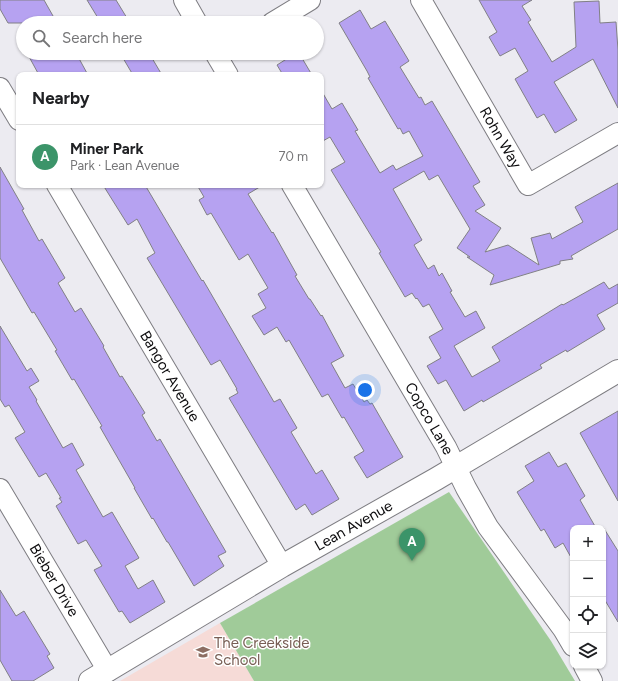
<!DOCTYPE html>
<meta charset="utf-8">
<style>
body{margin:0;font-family:Figtree,sans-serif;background:#f6f6f6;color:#202124}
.controls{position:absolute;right:12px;bottom:12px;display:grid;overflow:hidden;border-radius:8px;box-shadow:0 1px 3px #0004}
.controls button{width:36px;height:36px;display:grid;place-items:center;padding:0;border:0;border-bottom:1px solid #e0e0e0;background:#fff;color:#202124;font:20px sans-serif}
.you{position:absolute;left:365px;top:390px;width:14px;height:14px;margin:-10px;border:3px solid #fff;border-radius:50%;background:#1a73e8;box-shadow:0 0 0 6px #1a73e833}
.badge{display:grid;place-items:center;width:26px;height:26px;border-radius:50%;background:#3b9469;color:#fff;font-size:13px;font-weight:700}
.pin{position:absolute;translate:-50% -33px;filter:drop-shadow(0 1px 2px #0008)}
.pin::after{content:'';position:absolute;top:21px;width:14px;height:12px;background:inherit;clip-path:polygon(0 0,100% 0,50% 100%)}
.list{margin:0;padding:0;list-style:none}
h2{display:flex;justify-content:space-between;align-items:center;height:52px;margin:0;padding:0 16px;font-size:17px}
h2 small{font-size:13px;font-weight:400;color:#757577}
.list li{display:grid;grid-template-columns:26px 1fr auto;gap:12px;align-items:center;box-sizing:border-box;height:64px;padding:0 16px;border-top:1px solid #e0e0e0}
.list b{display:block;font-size:15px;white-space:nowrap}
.list p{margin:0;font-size:13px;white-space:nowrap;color:#757577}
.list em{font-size:13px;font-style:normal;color:#757577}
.icon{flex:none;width:22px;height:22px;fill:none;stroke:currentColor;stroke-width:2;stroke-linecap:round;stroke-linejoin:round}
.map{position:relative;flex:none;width:618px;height:681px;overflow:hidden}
.search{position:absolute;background:#fff;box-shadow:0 1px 3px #0004;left:16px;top:16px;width:308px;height:44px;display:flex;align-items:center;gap:10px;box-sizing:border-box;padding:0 14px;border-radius:22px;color:#757577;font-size:15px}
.panel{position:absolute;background:#fff;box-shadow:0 1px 3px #0004;left:16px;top:72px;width:308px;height:116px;border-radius:8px}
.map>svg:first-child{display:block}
.education{fill:#f6dbd7}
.green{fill:#a0cb99}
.building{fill:#b6a2f1;stroke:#818085}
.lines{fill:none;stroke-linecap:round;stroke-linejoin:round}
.street-casing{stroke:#7e7d82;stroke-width:22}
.secondary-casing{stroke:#7e7d82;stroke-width:24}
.street{stroke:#fff;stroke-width:20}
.secondary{stroke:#fff;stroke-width:22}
.labels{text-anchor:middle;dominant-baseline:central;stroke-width:3;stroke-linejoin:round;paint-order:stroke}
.street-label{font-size:15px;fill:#0c0b0d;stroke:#fff}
.education-label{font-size:15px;fill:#785e54;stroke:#fff;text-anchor:start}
</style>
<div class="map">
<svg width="618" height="681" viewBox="0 0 618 681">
<rect width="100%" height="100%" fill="#ecebf1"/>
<path class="education" d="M220,623L254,681H120Z"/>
<path class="green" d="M449,492L551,641L575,681H254L220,623Z"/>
<g class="building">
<path d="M0,0H44L57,23H8L0,9Z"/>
<path d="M87,0H116L130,23H101Z"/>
<path d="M479,0H532L522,6L531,20L528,22L552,62L576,47L574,2L599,1L600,23L616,22L618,50V108L593,59L554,82L577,120L555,133L544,114L537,118L515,79L528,71L515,48L500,56L489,37L497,32Z"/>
<path d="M360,10L371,29L385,21L409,61L400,67L419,98L421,97L425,105L432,101L480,182L473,186L485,205L475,211L501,228L485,252L508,245L539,265L531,238L550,233L552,239L583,222L575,207L618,183V229L571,256L573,259L560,261V264L490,285L494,275L467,257H470L457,248L470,229L438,175L429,180L424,171L393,189L422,240L414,245L428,269L434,265L439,276L442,273L452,291L450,292L465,317L476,311L485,328L454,346L472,377L500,361L492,347L562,304L563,305L604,282L609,289L618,284V303L597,315L605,329L567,352L566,350L540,365L542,368L483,402L482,400L464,411L446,380L438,384L427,366L441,358L429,337L443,329L429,304L423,307L417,298L416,299L412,293L405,297L379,253L381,252L331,170L345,162L330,137L321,142V90L332,109L342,103L358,130L355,131L380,173L393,165L396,170L423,156L409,131L403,134L400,128L398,129L368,78L370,77L367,71L339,23Z"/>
<path d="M27,53H76L88,75H39Z"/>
<path d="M120,53H149L162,75H133Z"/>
<path d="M296,53H299L312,75H283L277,65Z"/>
<path d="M0,167L24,209L22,210L39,241L42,239L65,278L58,283L75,312L81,308L104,346L103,347L120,377L122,376L145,413L142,415L157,441L160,439L226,552L218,556L224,566L194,586L168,542H167L153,518L152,519L134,488H135L100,427L102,426L74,379L72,380L55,351L57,350L34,312L32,313L0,258Z"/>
<path d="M103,185H145L202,281L203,280L274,402L280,399L297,428L291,432L316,474L322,470L339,499L312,515L305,504L296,510L229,398L238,393L236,389H237L220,360L211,365L147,258L155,253L137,219L128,225Z"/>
<path d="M197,185H263L248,194L272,233L273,232L297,275L295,276L309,299H310L321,316L322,315L344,356L331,363L345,388L353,384L364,402L367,400L370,404L372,403L403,457L367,478L354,457L364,451L344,417L342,418L328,394L322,397L289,340L286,342L277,327L264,335L252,316L266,308L258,294L268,288L248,254L239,260L211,213L207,215L199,200L204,197Z"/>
<path d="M0,326L27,371L31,368L39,381L29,387L37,400L36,401L63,448L72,443L84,465L76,470L103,517L112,512L139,558L125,566L138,589L153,580L165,602L130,623L122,611L119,612L94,570L102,566L86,540L78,544L56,506L62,502L59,498H61L46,473L39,477L15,438L25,432L9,405L5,407L0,399Z"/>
<path d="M618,411V501L580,433Z"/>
<path d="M549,452L558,467L566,463L585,496L580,500L596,528H573V561L563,543L555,548L544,529L541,531L517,492L534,481L525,466Z"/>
<path d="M603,527L618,551V622L603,597Z"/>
<path d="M0,590L16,616L24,611L50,654L47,656L54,668L33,681H12L0,660Z"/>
</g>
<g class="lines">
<defs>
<g id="street">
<path d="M184,0L197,23"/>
<path id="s1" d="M421,0L528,185L618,133"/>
<path d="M272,23L310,0"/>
<path d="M215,53L228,75"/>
<path d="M0,88L19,120"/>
<path id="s2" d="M57,185L282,566"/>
<path id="s3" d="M292,185L446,447L466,488L488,527L563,629L573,646"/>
<path id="s4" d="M0,489L108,671"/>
<path d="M584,666L592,681"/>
</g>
<g id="secondary">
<path id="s5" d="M90,681L282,566L436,479L618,371"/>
</g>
</defs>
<use href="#street" class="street-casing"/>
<use href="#secondary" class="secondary-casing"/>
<use href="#street" class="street"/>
<use href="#secondary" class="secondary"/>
</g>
<defs>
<symbol id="school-bare" viewBox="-9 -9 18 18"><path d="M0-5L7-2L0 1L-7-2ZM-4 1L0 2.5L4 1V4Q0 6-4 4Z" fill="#8d6e63" stroke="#fff" stroke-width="2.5" paint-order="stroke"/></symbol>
</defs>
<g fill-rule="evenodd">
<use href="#school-bare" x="193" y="642" width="20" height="20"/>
</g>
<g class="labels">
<g class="street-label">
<text stroke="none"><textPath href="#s1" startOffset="159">Rohn Way</textPath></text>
<text stroke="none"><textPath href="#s2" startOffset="222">Bangor Avenue</textPath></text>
<text stroke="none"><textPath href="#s3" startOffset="271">Copco Lane</textPath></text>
<text stroke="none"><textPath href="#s5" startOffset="306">Lean Avenue</textPath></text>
<text stroke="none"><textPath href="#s4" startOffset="106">Bieber Drive</textPath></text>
</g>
<g class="education-label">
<text x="214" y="643">The Creekside<tspan x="214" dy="17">School</tspan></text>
</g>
</g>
</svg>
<div class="controls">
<button>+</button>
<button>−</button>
<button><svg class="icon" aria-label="locate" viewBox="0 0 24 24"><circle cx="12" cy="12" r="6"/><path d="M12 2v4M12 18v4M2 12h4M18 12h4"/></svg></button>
<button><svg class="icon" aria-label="layers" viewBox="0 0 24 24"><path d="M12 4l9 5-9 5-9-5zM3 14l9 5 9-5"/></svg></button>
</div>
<div class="you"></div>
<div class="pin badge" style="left:412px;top:561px">A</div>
<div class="search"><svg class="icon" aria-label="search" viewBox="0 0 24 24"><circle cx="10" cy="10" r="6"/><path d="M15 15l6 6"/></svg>Search here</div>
<section class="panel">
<h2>Nearby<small></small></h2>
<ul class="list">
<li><span class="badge">A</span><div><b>Miner Park</b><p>Park · Lean Avenue</p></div><em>70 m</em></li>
</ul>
</section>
</div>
